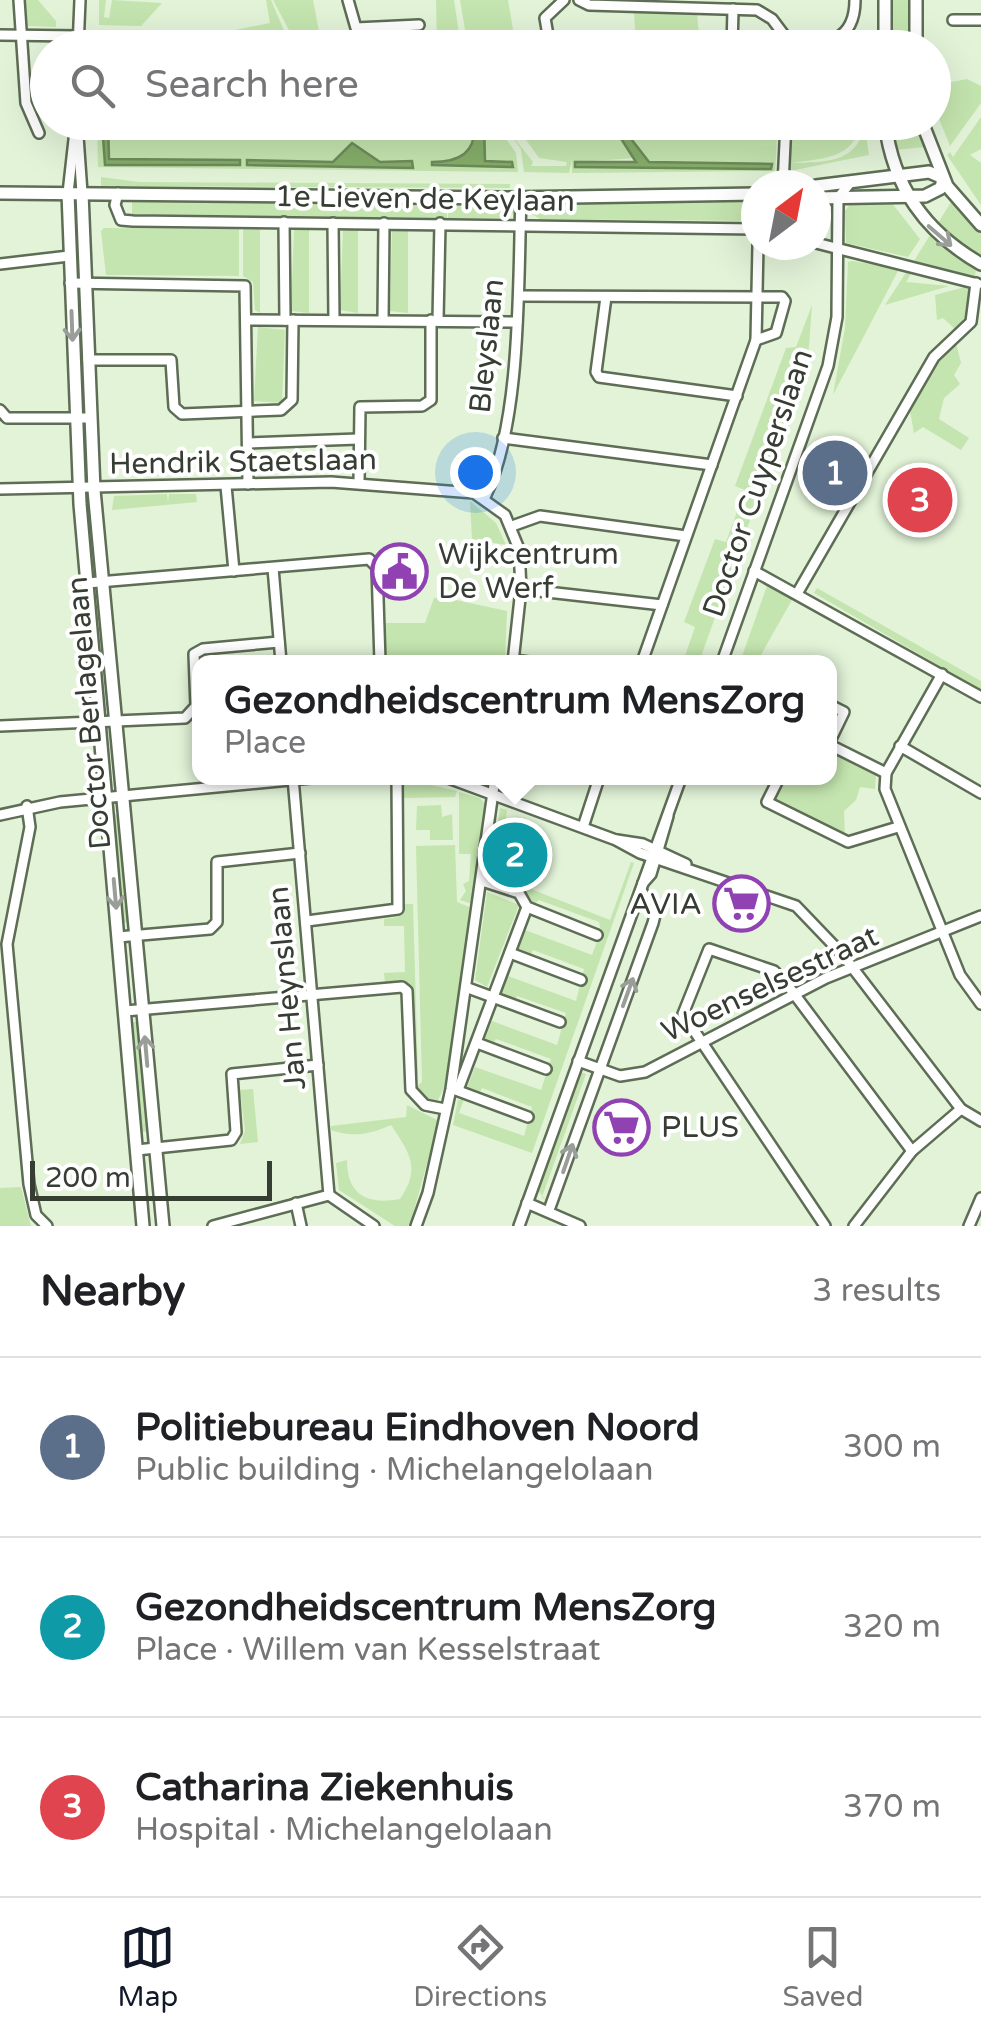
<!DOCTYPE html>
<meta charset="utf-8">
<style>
body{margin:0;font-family:"Varela Round",sans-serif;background:#f2f2f2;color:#202124}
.compass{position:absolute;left:741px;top:170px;width:90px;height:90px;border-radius:50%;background:#fff;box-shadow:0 10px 40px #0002;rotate:32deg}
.scale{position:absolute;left:30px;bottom:25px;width:242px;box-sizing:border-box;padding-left:10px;border:5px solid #363d32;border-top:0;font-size:28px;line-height:35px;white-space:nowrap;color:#363d32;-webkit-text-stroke:8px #fff;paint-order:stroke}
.you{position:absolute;left:475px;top:472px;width:35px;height:35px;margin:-25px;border:8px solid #fff;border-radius:50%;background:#1a73e8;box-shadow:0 0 0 15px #1a73e833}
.badge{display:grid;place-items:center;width:65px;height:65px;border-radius:50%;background:#111827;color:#fff;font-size:32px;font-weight:700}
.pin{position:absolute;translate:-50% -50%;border:5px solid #fff;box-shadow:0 2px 10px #0006}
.popup{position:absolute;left:192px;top:655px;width:645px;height:130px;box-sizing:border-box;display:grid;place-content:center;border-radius:20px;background:#fff;filter:drop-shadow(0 2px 8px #0005);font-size:32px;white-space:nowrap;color:#757577}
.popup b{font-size:38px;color:#202124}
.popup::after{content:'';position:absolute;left:50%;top:100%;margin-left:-20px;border:20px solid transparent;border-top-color:#fff}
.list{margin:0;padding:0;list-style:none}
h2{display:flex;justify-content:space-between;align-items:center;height:130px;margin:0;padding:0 40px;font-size:42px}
h2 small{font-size:32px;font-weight:400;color:#757577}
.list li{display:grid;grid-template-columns:65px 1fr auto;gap:30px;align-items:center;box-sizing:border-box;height:180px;padding:0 40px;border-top:2px solid #e0e0e0}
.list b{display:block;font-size:38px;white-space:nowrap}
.list p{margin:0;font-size:32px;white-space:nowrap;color:#757577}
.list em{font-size:32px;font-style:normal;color:#757577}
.icon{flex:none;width:55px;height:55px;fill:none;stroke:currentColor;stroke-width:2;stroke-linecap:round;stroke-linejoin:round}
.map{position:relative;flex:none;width:981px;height:1226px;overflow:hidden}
.search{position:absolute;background:#fff;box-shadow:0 10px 40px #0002;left:30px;right:30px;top:30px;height:110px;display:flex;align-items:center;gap:25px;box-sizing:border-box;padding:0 35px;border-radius:55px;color:#757577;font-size:38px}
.sheet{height:670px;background:#fff}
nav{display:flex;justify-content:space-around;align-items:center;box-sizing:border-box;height:140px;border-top:2px solid #e0e0e0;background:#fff;font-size:28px;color:#757577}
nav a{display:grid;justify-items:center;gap:5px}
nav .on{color:#111827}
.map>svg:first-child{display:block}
.green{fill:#c4e5af;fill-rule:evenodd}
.water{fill:#86ae6b;stroke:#6e8c5a;stroke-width:2.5}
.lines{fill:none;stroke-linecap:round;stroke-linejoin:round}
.minor-casing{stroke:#5e6d55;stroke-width:14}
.major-casing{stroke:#5e6d55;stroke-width:16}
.minor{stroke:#fff;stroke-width:9}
.major{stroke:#fff;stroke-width:11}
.oneway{stroke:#9a9e98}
.labels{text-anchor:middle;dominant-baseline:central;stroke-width:8;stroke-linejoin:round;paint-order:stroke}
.street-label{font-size:30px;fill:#363d32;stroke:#fff}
.poi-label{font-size:30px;fill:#363d32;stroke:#fff;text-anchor:start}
</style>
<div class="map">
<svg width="981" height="1226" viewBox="0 0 981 1226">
<rect width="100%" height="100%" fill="#e2f3d8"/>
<g class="green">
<path d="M25,0H38L56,21V27L26,26Z"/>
<path d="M99,0H106L104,17L109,18L112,0L162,3L141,26L99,25Z"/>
<path d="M266,0H271L291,47L189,46L181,41L270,23Z"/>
<path d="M273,0H313L322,47H298Z"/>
<path d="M436,0H454L461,47H437Z"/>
<path d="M460,0H508L516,47H468Z"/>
<path d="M891,0H911L912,47H891Z"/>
<path d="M634,12L697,13L700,47H636Z"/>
<path d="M151,32L186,47H107V41H102L98,48V39L135,38Z"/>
<path d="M967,79L981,86V103L950,146L938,116L937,85Z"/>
<path d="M981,117V149L970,155L981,163V205L947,155L950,152L953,157Z"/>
<path d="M474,122C477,154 458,160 432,162H512H485L484,123H495L516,153L518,172L98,167L97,123H102L105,165L240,164L239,160L108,159V123ZM352,143L379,162L412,161V168L247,165L248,160L334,162Z"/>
<path d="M502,123L533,162L531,166H566L567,162L539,158L514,123L528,127L530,123H611L636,158L576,162L575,167L694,169L772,165L649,162L618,123H778L775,171L572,173V159L569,173L524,172L521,149Z"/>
<path d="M790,123H859C856,159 822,158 792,163C826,162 860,163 864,123L869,155L790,171Z"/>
<path d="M890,123H918L925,147L895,150Z"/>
<path d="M101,177L139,182L510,184V188L101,186Z"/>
<path d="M146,199L447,200V218L132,214V202Z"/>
<path d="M448,200L512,203L514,212L507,218H448Z"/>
<path d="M756,201V221L540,219L530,213L532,206L539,204Z"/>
<path d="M852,202H891L920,239L908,257L846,243L845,211Z"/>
<path d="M951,202L981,234V261L935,228Z"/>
<path d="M104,228L239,229V276L106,275L101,231Z"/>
<path d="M243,229H260V313L255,310L253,282L243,276Z"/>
<path d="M294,229H309V313L291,311Z"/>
<path d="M343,229H358V313L340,310Z"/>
<path d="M392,229H408V313L390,311Z"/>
<path d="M930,235L976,268L975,278L914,261Z"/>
<path d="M853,261L899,269L833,395L845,328L848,262Z"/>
<path d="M907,271L912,272L906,282L949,286L885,305Z"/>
<path d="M965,287L970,290L965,321L956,330L943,318L937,320L935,295Z"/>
<path d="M812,305L808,359L699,662H683L695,627L684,622L715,539L726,542L745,490L735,486L786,348L796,347Z"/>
<path d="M258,327L285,330L282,403L254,401Z"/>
<path d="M956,343L961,363L954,375L960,384L944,398L939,419L969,438L961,450L923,427L914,433L910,411L945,351Z"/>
<path d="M167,494L168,502L169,494H196L197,502L112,510L114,496Z"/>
<path d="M470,501L496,523L506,545L472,539Z"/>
<path d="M768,583L793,598L757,662H740Z"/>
<path d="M817,588L981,681V690L814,593Z"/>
<path d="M442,597L507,611L505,662H386L385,623H425L434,598Z"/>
<path d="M830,751L876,773L875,789L860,787L856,800L844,811L845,837L772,801L783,778H830Z"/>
<path d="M405,779L457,791L455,797L402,798Z"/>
<path d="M459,792L480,798L487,806L475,905L460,900L466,891L463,884L469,881L471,854H459Z"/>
<path d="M441,805L442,817L452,814L453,840H430V830H416L417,806Z"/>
<path d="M500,808L507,810L498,876L610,920L631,862L634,863L532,1153L453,1125L458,1100L464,1099L459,1113L524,1136L532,1107L482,1088L479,1094L466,1090L475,1067L541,1090L551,1059L496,1039L492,1045L484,1042L492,1021L557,1045L566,1013L517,996L514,1002L500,997L508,976L576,1001L584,969L533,950L530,956L517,951L525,930L592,955L601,931L599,922L539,900L533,905L525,894L490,882Z"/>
<path d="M122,814L132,922L122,923L110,815Z"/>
<path d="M455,845L457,902L474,909L448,1079L437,1102L426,1100L416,1087L422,1082L416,846Z"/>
<path d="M487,892L519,905L487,987L475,980Z"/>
<path d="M405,904H413L418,1077H415V1030L407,987L400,981L385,982L384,973L405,972L404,926H384V919L398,917Z"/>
<path d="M131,1022H141L151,1131L141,1132Z"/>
<path d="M579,1072L586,1074L542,1197L548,1203L537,1189Z"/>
<path d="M253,1089L258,1142L240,1144L245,1131L240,1090Z"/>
<path d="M407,1105L439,1121L412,1217L408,1226H395L339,1190L336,1163L347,1160C347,1195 367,1205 400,1199C421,1169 410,1153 391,1125C371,1134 353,1138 331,1130V1126L406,1117Z"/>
<path d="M21,1187L31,1226H0V1188Z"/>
</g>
<g class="water">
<path d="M618,122L649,162L772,164L771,169L575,167V162H636L611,123Z"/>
<path d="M102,123H108L109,159L240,160V165H105Z"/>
<path d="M484,123L485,161L512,162L513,167L432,165V162C459,162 477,153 474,123Z"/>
<path d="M352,143L380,162L412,161L413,168L247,165V160L333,162Z"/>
</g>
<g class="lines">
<defs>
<g id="minor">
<path d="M19,0L26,103L39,133"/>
<path d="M348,0L356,28L419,25"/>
<path d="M579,0L589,5L757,10L772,19L790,43"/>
<path d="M953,20H981"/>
<path d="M0,35L79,36"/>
<path d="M790,43C825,45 855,43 855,0"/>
<path d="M78,48L80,0"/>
<path d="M555,48L550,47L545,18L564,0"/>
<path d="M732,48L733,9"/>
<path d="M77,122L82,193"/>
<path d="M783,185L786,122"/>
<path d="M68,193L76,122"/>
<path d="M118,193L115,205L121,220L133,221L756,229"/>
<path d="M284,222L285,320"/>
<path d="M333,223L334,320"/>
<path d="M816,243L978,284"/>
<path d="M0,264L69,256"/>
<path d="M70,283L245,286L248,484"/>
<path d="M521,296L782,297L785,301L776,333L756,340"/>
<path d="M606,297L596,372L599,377L737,396"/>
<path d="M247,320L517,322"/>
<path d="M383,320L384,223"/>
<path d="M438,320L440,223"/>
<path d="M88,360H171L174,407L182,414L281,410L292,400L293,320"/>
<path d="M0,410L7,418H90"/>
<path d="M503,438L712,465"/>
<path d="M248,443L358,439"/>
<path d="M359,482L360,407L422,406L431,400V320"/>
<path d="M226,486L234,571"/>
<path d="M0,489L331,482L474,493L505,515L519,549L521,589L513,662"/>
<path d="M485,497C522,421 518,281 521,196"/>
<path d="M512,526L540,516L686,536"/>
<path d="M273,568L281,662"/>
<path d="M754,571L981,697"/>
<path d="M87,583L369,559L377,567L380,662"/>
<path d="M521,589L662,605"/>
<path d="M798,592L934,357L971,322L976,283"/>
<path d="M513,660L529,662"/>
<path d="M642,662L756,340L758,245"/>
<path d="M722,662L828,366L837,317L838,198L850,183"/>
<path d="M942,674L886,773L885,789L960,975L981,1004"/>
<path d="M830,705L844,712L830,741"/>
<path d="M0,726L185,718L196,706L194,654L203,649L279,642"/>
<path d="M830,745L886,773"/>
<path d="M900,746L981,793"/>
<path d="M293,778L329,1195"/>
<path d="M448,778L616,840L640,853L796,906L842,954L961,1109L981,1121"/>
<path d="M779,778L767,802L848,842L898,827"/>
<path d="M511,800L520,778"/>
<path d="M27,806L30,827L7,944L29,1184L36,1215L47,1226"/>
<path d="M0,815L60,802L311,778"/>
<path d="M583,827L599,778"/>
<path d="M617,840L643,844L686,864"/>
<path d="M482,881L519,893L527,907L597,935"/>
<path d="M643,883L651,874L668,816"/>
<path d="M307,921L398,909L397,778"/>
<path d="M118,937L210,929L217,922V862L300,853"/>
<path d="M510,953L581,980"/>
<path d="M468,988L560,1022"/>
<path d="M125,1011L402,987L407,991L411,1090L425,1105L445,1109"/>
<path d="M477,1043L546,1069"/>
<path d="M578,1061L620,1076L645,1072L826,978L981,916"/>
<path d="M453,1089L528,1117"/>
<path d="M458,1090L527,907"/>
<path d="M137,1150L231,1140L236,1132L232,1074L318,1065"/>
<path d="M296,1203L301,1226"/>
<path d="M527,1203L580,1226"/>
<path d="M549,1210L653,923L655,915L641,890"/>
<path d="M213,1226L329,1195L374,1226"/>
<path d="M416,1226L428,1193L451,1089L495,778"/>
<path d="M519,1226L681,778"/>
<path d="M825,1226L683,1014L709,949L774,971L786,983L912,1151"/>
<path d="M854,1226L912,1151L961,1109"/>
<path d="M969,1226L981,1198"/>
</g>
<g id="major">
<path d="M885,48V0"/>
<path d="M916,48V0"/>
<path d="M885,122C893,187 925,232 981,264"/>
<path d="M922,122L947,186L981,225"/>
<path d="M816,186L929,172L943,178"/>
<path d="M0,193L505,198L756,194"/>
<path d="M68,193L80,504L143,1226"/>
<path d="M82,193L94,490L163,1226"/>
<path d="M816,198L925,196L941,188L943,178"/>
</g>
</defs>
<use href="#minor" class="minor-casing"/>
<use href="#major" class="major-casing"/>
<use href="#minor" class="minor"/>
<use href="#major" class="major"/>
</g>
<defs><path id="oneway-shaft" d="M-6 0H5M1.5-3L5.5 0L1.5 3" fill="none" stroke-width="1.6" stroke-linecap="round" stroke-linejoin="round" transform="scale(2.5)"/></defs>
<g class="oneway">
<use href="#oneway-shaft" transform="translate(940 236) rotate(41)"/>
<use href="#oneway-shaft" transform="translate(72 326) rotate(88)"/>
<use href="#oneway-shaft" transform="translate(115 894) rotate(85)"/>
<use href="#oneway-shaft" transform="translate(628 992) rotate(-70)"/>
<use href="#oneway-shaft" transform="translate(146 1051) rotate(-95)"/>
<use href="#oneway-shaft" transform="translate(568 1158) rotate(-71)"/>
</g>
<defs>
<symbol id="civic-ring" viewBox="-11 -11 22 22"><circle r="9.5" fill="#fff" stroke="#9042b3" stroke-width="1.5"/><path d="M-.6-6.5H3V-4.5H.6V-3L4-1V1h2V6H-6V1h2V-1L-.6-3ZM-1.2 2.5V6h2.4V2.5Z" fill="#9042b3"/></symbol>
<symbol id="supermarket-ring" viewBox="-11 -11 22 22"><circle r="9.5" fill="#fff" stroke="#9042b3" stroke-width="1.5"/><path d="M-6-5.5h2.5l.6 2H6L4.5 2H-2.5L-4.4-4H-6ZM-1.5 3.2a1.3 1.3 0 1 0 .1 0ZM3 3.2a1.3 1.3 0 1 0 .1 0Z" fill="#9042b3"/></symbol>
</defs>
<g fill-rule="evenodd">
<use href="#civic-ring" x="368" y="540" width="63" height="63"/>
<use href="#supermarket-ring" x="710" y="872" width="63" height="63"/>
<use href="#supermarket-ring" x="590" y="1096" width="63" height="63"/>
</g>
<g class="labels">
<g class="street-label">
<text transform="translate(425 199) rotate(1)">1e Lieven de Keylaan</text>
<text transform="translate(487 346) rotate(-84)">Bleyslaan</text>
<text transform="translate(243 462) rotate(-1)">Hendrik Staetslaan</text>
<text transform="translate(758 483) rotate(-71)">Doctor Cuyperslaan</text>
<text transform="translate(89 713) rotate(-95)">Doctor Berlagelaan</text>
<text transform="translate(770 984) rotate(-25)">Woenselsestraat</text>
<text transform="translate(287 988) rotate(-95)">Jan Heynslaan</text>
</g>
<g class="poi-label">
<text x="438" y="554">Wijkcentrum<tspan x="438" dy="34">De Werf</tspan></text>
<text x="702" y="904" text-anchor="end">AVIA</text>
<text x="661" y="1127">PLUS</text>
</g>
</g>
</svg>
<svg class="compass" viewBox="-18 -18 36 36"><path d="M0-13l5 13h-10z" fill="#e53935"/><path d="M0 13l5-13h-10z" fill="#757577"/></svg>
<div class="scale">200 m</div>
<div class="you"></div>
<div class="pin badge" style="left:835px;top:473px;background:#5c6f8a">1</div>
<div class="pin badge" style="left:515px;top:855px;background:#0f9aa8">2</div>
<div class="popup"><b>Gezondheidscentrum MensZorg</b>Place</div>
<div class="pin badge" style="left:920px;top:500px;background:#e0444e">3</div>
<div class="search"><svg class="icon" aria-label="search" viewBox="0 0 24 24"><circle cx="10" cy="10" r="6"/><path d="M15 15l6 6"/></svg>Search here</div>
</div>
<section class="sheet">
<h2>Nearby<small>3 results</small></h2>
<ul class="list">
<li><span class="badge" style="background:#5c6f8a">1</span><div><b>Politiebureau Eindhoven Noord</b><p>Public building · Michelangelolaan</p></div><em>300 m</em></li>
<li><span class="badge" style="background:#0f9aa8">2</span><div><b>Gezondheidscentrum MensZorg</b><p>Place · Willem van Kesselstraat</p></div><em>320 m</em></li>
<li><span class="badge" style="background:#e0444e">3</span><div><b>Catharina Ziekenhuis</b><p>Hospital · Michelangelolaan</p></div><em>370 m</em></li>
</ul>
</section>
<nav>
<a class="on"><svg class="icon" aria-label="map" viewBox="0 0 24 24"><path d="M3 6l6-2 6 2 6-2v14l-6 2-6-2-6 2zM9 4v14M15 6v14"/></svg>Map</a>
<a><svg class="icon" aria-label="directions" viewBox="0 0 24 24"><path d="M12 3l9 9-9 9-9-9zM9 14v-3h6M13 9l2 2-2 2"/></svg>Directions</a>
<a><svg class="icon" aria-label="saved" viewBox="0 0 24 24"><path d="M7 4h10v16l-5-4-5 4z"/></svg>Saved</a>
</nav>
